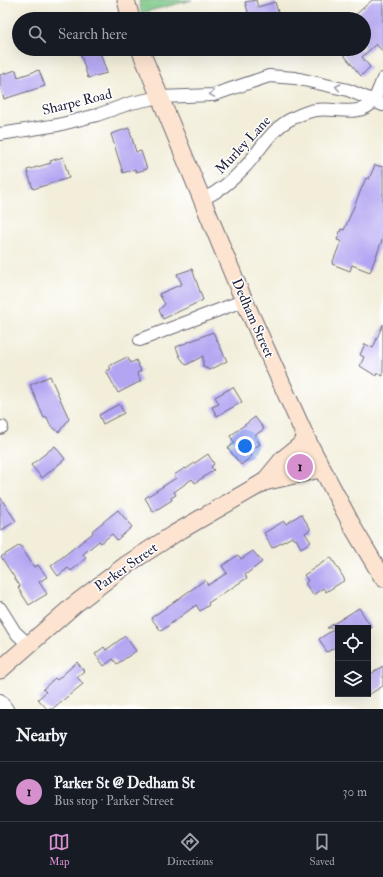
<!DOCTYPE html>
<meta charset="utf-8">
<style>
body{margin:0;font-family:"IM FELL Double Pica",serif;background:#242831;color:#f1f3f6}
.controls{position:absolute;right:12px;bottom:12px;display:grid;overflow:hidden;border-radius:0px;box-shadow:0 4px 16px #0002}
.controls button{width:36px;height:36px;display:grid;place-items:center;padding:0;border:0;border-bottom:1px solid #363941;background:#171b24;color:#f1f3f6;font:20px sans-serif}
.you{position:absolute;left:245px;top:446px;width:14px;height:14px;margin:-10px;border:3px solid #fff;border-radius:50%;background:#1a73e8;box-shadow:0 0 0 6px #1a73e833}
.badge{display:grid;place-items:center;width:26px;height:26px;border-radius:50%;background:#d690ce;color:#111;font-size:13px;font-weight:700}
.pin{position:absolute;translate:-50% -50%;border:2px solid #fff;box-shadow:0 1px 4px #0006}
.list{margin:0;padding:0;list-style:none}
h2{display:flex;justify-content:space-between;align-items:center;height:52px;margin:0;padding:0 16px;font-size:17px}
h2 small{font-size:13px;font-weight:400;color:#9ea1a6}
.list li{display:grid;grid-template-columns:26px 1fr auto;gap:12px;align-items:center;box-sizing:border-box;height:60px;padding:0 16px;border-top:1px solid #363941}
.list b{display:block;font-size:15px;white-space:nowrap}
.list p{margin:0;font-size:13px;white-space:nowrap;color:#9ea1a6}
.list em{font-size:13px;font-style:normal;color:#9ea1a6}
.icon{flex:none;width:22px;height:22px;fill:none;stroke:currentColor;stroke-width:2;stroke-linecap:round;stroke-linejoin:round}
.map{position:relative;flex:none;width:383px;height:709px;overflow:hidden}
.search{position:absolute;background:#171b24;box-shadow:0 4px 16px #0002;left:12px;right:12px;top:12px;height:44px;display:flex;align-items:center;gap:10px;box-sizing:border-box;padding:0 14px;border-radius:22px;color:#9ea1a6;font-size:15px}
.sheet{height:112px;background:#171b24}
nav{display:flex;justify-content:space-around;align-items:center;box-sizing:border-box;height:56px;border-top:1px solid #363941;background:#171b24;font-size:11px;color:#9ea1a6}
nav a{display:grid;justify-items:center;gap:2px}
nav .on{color:#d690ce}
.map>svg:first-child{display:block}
.green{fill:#7cc886;stroke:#4f7560}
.building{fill:#b3a5f2}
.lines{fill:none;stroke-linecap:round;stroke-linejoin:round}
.street-casing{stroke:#6b6973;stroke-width:14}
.secondary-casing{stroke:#6b6973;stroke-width:19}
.street{stroke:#fff;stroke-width:12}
.secondary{stroke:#fde4d1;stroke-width:17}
.oneway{stroke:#9c9ca7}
.labels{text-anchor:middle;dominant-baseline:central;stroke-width:3;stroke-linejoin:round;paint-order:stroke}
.street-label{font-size:14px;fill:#22223b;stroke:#fff}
</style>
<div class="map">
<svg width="383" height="709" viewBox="0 0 383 709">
<rect width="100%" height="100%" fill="#fff"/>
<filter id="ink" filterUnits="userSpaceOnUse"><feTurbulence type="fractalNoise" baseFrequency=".025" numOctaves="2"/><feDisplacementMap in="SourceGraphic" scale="8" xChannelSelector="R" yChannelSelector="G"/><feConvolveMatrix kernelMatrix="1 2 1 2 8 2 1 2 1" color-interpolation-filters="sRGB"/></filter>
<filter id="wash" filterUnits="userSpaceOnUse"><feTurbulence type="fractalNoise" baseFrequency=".012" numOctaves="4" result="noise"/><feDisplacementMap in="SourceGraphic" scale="16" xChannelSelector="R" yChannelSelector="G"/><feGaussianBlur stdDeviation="0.9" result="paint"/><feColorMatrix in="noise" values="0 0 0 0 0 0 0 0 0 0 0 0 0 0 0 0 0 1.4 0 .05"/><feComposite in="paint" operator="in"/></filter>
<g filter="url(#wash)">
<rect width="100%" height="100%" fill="#f2eeda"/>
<path class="green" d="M139,0H192L141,13Z"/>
<g id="blocks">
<g class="building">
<path d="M256,0L258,7L275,2L280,19H250L245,2Z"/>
<path d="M372,0H383V52L376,44L362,57L370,67L361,76L339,49H364V19H351Z"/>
<path d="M79,49H99L107,73L88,78Z"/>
<path d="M16,70L18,77L39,70L45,86L4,99L0,86V75Z"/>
<path d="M129,128L136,152L141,151L147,169L136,172L135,169L123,173L111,134Z"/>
<path d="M63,157L69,178L33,189L27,170L51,163L50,161Z"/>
<path d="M375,165L383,167V238L370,272L352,265L350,271L332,264L341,241L337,240L341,229L344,230L366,178L369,179Z"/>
<path d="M192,269L203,300L163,319L159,310L165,304L159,294L182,284L177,274Z"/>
<path d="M383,324V376L377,373L376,376L360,366L364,357L360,355L365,344L373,348Z"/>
<path d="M213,332L227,361L210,370L203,367V356L186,365L180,357L176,347Z"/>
<path d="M127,357L131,363L136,360L141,371L137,373L141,381L118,393L106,371L111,369L109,366Z"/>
<path d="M50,376L69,419L59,432L50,425L47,417L44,418L30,385Z"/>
<path d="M233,387L242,402L217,416L212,407L219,404L215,397Z"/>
<path d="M119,404L124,413L103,424L99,415Z"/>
<path d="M255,417L264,429L254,436L260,444L249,452L252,456L241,465L228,448L235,443L230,436Z"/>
<path d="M55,446L65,459L42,478L31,465Z"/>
<path d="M208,454L214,464L211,467L214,470L195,483L192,479L174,492L176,495L171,498L172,500L153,512L145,498L176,478L174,475L185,468L186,469Z"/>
<path d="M0,497L16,521L0,531Z"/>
<path d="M118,510L132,527L117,540L112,534L101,543L99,541L83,554L86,558L71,571L68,568L58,576L51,566L93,533L92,531Z"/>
<path d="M301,514L310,528V530L305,533L311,542L301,548L296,539L294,540L292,537L272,548L264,533L284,521L286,524Z"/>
<path d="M20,545L34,567L38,565L47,577L39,582L47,594L29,605L18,588L20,586L1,557Z"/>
<path d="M253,551L262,562L245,575L247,578L208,603L209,605L200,611L196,605L161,631L151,618L205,580L208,585L227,573L222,566L238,555L241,559Z"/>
<path d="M331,557L345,580L326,592L323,588L313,595L305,583L308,581L304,575Z"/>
<path d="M359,608L372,628H338V646L327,652L319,639L336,628H327Z"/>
<path d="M125,636L136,651L117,664L113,659L104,666L95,654L104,647L106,650Z"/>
<path d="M77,662L84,671L77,677L83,684L52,709H47L38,699L46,692L43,689L55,678L57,680Z"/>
<path d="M383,666V686L368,695V676Z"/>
</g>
</g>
</g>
<g filter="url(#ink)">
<use href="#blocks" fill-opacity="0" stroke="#6b6973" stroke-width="1"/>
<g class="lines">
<defs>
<g id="street">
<path d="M383,79L374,101L383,105"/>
<path d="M0,134L58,125L97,115L131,103L160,97L213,95L269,76L295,78L348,90L374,101C359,118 336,107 316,110C309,111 299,115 293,118C270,129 261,150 244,168C232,181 220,191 203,199"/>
<path d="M140,340L245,300"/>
<path d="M0,428L2,427"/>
<path d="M0,608L15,632L29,645"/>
<path d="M0,700L7,709"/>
</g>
<g id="secondary">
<path d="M126,0L131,19"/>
<path d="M140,49L239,289L307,440L355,531L383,578"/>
<path d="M264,482L283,459L307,440"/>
<path d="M0,670L74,605L126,565L174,534L264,482L320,469"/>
</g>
</defs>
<use href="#street" class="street-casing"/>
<use href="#secondary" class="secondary-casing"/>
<use href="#street" class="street"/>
<use href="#secondary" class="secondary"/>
</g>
<defs><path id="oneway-chevron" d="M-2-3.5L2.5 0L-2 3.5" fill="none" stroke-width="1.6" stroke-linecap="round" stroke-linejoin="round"/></defs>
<g class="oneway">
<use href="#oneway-chevron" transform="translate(338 87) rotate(-168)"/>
<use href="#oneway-chevron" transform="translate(212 94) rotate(171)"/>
</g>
</g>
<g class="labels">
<g class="street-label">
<text transform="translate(77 102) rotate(-14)">Sharpe Road</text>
<text transform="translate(243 145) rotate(-47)">Murley Lane</text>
<text transform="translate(253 318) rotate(66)">Dedham Street</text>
<text transform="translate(126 567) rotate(-35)">Parker Street</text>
</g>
</g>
</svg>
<div class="controls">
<button><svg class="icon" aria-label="locate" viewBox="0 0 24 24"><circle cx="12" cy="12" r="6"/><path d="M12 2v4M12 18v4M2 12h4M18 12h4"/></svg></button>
<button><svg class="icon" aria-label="layers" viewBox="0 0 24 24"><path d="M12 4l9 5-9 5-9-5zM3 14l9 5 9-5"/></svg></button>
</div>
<div class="you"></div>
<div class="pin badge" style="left:300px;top:467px">1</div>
<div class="search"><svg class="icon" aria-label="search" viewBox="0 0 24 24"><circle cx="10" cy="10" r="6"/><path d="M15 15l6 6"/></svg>Search here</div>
</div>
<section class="sheet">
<h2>Nearby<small></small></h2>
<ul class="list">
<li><span class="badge">1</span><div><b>Parker St @ Dedham St</b><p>Bus stop · Parker Street</p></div><em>30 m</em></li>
</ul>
</section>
<nav>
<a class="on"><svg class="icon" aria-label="map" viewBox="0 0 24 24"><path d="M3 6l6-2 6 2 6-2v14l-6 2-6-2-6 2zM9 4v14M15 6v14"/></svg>Map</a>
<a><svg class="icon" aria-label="directions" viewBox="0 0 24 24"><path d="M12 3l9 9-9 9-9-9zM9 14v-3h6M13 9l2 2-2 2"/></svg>Directions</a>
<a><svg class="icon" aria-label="saved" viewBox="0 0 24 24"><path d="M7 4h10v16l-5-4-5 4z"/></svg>Saved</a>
</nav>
